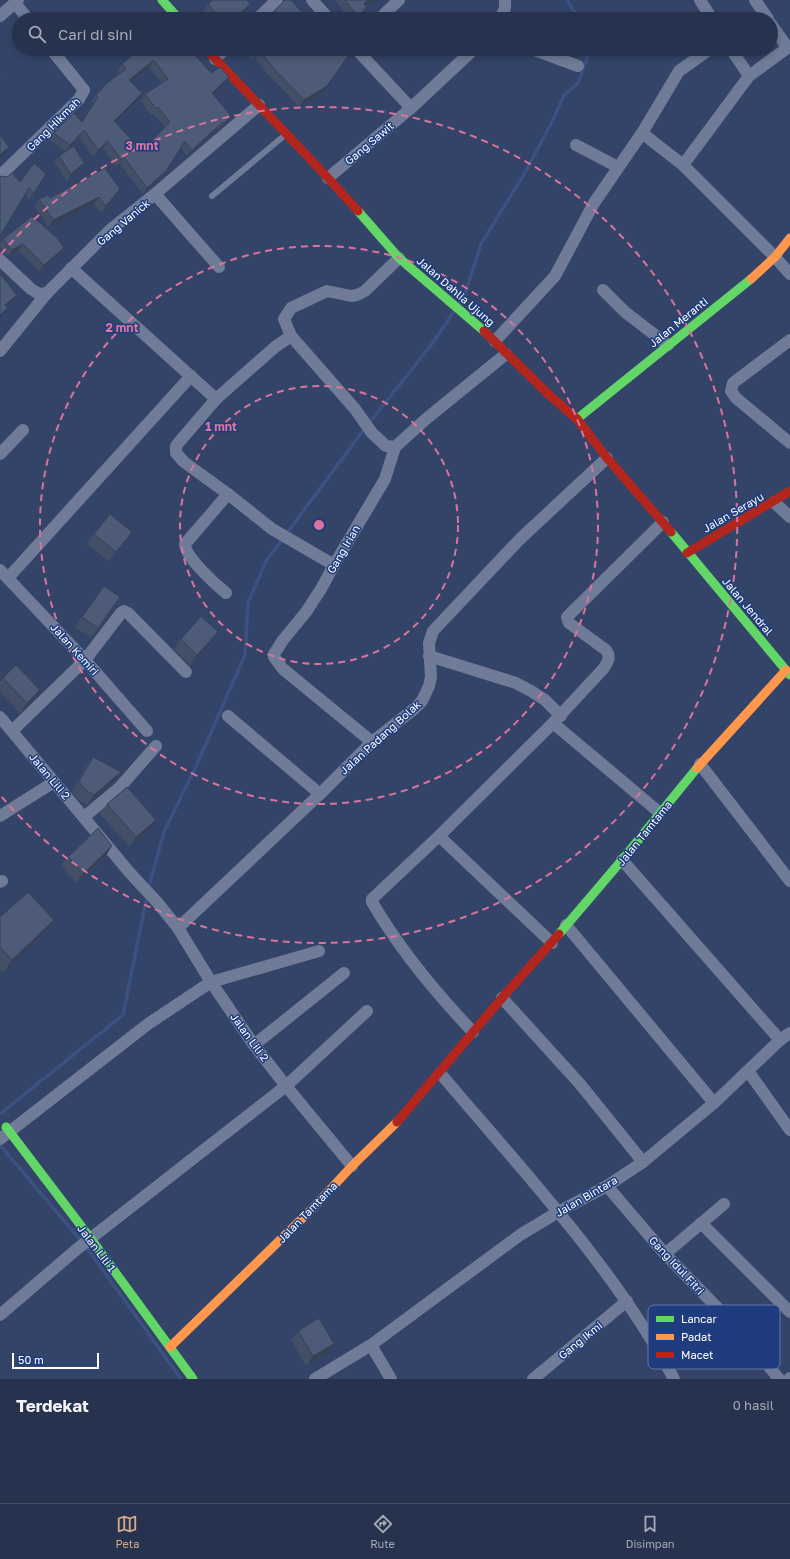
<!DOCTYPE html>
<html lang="id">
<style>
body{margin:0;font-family:"Golos Text",sans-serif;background:#333f58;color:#f1f3f6}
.scale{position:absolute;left:12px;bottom:10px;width:87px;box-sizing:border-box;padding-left:4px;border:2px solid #fff;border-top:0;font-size:11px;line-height:14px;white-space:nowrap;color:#fff;-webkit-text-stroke:3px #1e3c7e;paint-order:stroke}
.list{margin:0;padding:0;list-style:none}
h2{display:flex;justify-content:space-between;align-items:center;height:52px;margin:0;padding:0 16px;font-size:17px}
h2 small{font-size:13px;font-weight:400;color:#a4aab6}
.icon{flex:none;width:22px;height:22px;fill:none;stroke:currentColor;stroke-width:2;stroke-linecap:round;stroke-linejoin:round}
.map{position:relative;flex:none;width:790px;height:1379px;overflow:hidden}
.search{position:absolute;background:#27334e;box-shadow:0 2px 6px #0003;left:12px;right:12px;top:12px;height:44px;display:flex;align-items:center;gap:10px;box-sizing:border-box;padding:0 14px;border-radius:22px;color:#a4aab6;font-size:15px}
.sheet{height:124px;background:#27334e}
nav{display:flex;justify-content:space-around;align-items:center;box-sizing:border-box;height:56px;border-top:1px solid #434e66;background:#27334e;font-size:11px;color:#a4aab6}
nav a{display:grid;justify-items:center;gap:2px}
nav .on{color:#d6ab8b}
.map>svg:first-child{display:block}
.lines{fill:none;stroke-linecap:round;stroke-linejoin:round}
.stream{stroke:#3b5181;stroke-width:3.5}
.lane{stroke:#6f7b97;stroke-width:6}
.street{stroke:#6f7b97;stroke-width:12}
.fast{stroke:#63d668;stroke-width:9}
.slow{stroke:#ff974d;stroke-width:9}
.jam{stroke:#b3261e;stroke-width:9}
.wall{fill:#434e67;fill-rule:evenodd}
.shaded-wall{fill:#374054}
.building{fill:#4e5b78;stroke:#374054;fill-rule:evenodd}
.ring{fill:none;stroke:#da749d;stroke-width:2;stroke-dasharray:7 5}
.labels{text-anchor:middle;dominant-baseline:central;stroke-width:3;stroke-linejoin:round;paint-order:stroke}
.street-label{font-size:11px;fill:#fff;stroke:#1e3c7e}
.key{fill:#1e3c7e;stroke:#6276a5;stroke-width:1}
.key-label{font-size:11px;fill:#fff}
.centre{fill:#da749d;stroke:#1e3c7e;stroke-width:2}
.ring-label{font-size:12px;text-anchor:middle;font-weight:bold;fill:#da749d;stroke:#1e3c7e;stroke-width:3;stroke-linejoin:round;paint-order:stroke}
</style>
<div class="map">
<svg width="790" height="1379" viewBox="0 0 790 1379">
<rect width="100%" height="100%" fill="#344468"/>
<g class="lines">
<g class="stream">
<path d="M567,0L579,19"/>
<path d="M459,304L464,297L481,244L523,176L553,120L564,95L578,83L590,49"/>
<path d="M369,423L432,344L455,310"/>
<path d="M148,890L164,832L198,762L245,655L248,603L266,561L365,428"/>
<path d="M0,1114L123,1015L147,896"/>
<path d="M0,1145L87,1248L181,1379"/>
</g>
<path class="lane" d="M212,196L285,135"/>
<g class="street">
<path d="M312,0L329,19"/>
<path d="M700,0L712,19"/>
<path d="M755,0L768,19"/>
<path d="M15,3L28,19"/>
<path d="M0,16L18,0"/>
<path d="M257,19L277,0"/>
<path d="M379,19L399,0"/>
<path d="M500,19L505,8V0"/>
<path d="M771,24L787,47"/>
<path d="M356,49L411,108"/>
<path d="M532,49L578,66"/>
<path d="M731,49L749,76"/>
<path d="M215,59L225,49"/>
<path d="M642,133L683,165L775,257L790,274"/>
<path d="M576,145L618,167"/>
<path d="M683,165L749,76L790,46"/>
<path d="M0,176L79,99L84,90L51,49"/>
<path d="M328,178L411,108L474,49"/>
<path d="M155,194L219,267"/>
<path d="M0,260L31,289L39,294L47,293"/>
<path d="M71,268L216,399"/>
<path d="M603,290L625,312L668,345"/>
<path d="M291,336L275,347L216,399L180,441L176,446V453L184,462L228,494L272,529L334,565"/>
<path d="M790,340L733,383L731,391L736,398L790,443"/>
<path d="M495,341L555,276L594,203L642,133L679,71L710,49"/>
<path d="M0,351L47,293L110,230L155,194L259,105"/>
<path d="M395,447L386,446L372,433L355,409L291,336L284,319L291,308L327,291L351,296L357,295L365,291L399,258"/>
<path d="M0,454L23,430"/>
<path d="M774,502L790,517"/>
<path d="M0,570L85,660L147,731"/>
<path d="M8,578L191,376"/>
<path d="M226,593C215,584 185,557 185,544L228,494"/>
<path d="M429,656L516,683L531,691L545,700L561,716"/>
<path d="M228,716L320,794"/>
<path d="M0,717L130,873L157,902L178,928L211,982L254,1045L286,1086L352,1166"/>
<path d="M553,723L660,813"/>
<path d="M12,731L85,660L121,613L124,611L128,613L186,672"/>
<path d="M372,742L283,669L274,657V654L283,640L306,612L321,589L334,565L385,479L395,447L426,419L506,354"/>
<path d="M700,764L790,881"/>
<path d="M0,816L54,782"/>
<path d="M84,817L120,787L156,746"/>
<path d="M439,836L552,943"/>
<path d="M622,860L780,1040"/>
<path d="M0,882L2,881"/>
<path d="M566,925L714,1103"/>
<path d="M178,928L320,794L372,742L414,709L422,701L429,686L431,677L429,643L433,631L520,539L607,458"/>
<path d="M502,998L580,1084L643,1162"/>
<path d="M473,1032C435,992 400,950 372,902V899L439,836L553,723L604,668C608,661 611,657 606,650L569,623L567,617L663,522"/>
<path d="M254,1045L344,973"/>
<path d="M748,1071L790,1130"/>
<path d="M440,1073C521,1169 614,1267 674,1379"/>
<path d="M0,1139L148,1024L211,982L319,951"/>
<path d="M607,1186L665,1254L744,1335L779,1379"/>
<path d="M701,1223L790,1312"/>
<path d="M665,1254L724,1204"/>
<path d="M0,1315L77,1249L286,1086L367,1011"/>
<path d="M371,1345L391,1379"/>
<path d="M315,1379L371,1345L520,1235L558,1212L607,1186L643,1162L714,1103L780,1040L790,1033"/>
<path d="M533,1379L627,1301"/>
<path d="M789,1379L790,1378"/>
</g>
<g class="fast">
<path d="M162,0L179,19"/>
<path d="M358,211L399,258L484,331"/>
<path d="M577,419L751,279"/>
<path d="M671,532L790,675"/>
<path d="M559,934L622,860L697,768"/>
<path d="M6,1127L91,1239L193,1379"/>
</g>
<g class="slow">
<path d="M751,279L775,257L790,238"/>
<path d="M697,768L786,670"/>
<path d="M170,1347L313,1208L352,1166L397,1122"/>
</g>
<g class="jam">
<path d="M206,49L328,178L358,211"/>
<path d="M484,331L547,393L577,419L607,458L671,532"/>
<path d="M687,553L790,491"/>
<path d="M397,1122L502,998L559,934"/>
</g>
</g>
<g class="wall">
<path d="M335,0H376L366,6V7L358,19H350Z"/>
<path d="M208,4L245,11L237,19H210L203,10Z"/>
<path d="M137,49H189L192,56L211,73L229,77L224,84L213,94L227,123L219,129L218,128L187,156L181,148L161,177L143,194L119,163L116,166L103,148L93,157L79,137L66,151L48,139L53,133L82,122L93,103L91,101L96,95L120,74L118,71L122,64L134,54ZM149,67L162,83L145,94L141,101L151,115L153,114L165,127L142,151L115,122L138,100L142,93L130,82Z"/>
<path d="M244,49H343L323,92L299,107L275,81L274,82L255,58L252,61Z"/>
<path d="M59,156L79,169L67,181L54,162Z"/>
<path d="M34,163V193L29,200L24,195L0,237V178L20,182Z"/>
<path d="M120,189L101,213L94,204L48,227L35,206L39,199Z"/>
<path d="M3,239L64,248L59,255L39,271L18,250L8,257L0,247V243Z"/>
<path d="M94,534L125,541L109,561L87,544Z"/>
<path d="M104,586L120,597L91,638L75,627Z"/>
<path d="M218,632L211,641L190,665L174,649L181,639Z"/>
<path d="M3,678L33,700L20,713L0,692V682Z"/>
<path d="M93,757L121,772L114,782L87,805L80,801L72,792L86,766Z"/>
<path d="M107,804L150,829L130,847L100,814Z"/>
<path d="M112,846L106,855L77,883L61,866L68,857Z"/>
<path d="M0,917L45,933L3,973L0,969Z"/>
<path d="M298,1331L334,1344L327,1353L306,1366L291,1340Z"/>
</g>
<g class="shaded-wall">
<path d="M369,0H376L360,9L364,3Z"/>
<path d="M250,4L245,11L237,19H234Z"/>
<path d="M260,51L255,58L252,61L256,54Z"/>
<path d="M154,60L149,67L124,87L129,80Z"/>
<path d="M344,63L323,92L299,107L304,100Z"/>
<path d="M229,77L224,84L208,100L212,93Z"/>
<path d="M142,93L138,100L109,128L114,121Z"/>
<path d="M231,116L227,123L219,129L224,123Z"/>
<path d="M223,122L218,128L187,156L192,150Z"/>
<path d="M84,130L79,137L66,151L70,145Z"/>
<path d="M108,141L103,148L93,157L98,150Z"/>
<path d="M9,147L5,153L0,158V155Z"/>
<path d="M84,163L79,169L67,181L71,174Z"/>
<path d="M166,171L161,177L143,194L147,188Z"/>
<path d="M120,189L116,195L101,213L106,206Z"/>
<path d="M99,197L94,204L48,227L53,220Z"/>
<path d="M23,244L18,250L8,257L12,250Z"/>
<path d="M64,248L59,255L39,271L44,265Z"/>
<path d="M17,295L13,301L0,311L5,305Z"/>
<path d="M8,308L3,314L0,317V315Z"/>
<path d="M218,632L211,641L190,665L197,655Z"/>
<path d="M40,690L33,700L20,713L27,703Z"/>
<path d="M121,772L114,782L87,805L94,795Z"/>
<path d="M156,820L150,829L130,847L136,837Z"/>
<path d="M112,846L106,855L77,883L84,873Z"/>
<path d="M54,920L45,933L3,973L12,960Z"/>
<path d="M334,1344L327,1353L306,1366L313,1356Z"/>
</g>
<g class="building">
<path d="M213,0H247L250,4L234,19H220L208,4Z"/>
<path d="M285,0H291L308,19H264L267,18Z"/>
<path d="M345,0H369L364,3L366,7L359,18Z"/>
<path d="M319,15L321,19H315Z"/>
<path d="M140,49H189L192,56L194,54L211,73L220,67L229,77L212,93L231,116L224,123L223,122L192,150L185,141L166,171L147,188L124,157L121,160L108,141L98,150L84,130L70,145L53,133L74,113L82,122L98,97L96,95L107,83L126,69L122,64ZM154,60L168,79L145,94L156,109L158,107L170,122L142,151L114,121L142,93L129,80Z"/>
<path d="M253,49H343L348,56L327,86L304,100L280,75H279L260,51L256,54Z"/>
<path d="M0,72L2,75L0,77Z"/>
<path d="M0,135L9,147L0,155Z"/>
<path d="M74,146L84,163L71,174L59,156Z"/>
<path d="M34,163L46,174L34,193L29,188L0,236V178L1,176L7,177L12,173L20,182Z"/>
<path d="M105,168L120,189L106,206L99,197L53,220L39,199L48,195L50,198Z"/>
<path d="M32,216L57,238L64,248L44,265L23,244L12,250L3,239Z"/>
<path d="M0,274L17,295L5,305L8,308L0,315Z"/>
<path d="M110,514L132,532L116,552L94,534Z"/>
<path d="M104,586L120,597L98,628L82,617Z"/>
<path d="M201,616L218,632L197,655L181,639Z"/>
<path d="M16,665L40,690L27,703L3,678Z"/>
<path d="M93,757L121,772L94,795L87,791L79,782Z"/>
<path d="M127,787L156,820L136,837L107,804Z"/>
<path d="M98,828L112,846L84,873L68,857Z"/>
<path d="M28,892L54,920L12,960L0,947V917Z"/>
<path d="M319,1318L334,1344L313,1356L298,1331Z"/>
</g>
<g class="ring">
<circle cx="319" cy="525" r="139"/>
<circle cx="319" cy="525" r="279"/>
<path d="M1 254A418 418 0 1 1 1 796"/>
</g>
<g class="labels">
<g class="street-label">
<text transform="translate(53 124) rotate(-45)">Gang Hikmah</text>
<text transform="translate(369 143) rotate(-40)">Gang Sawit</text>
<text transform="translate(123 222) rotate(-40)">Gang Vanick</text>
<text transform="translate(456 291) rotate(41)">Jalan Dahlia Ujung</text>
<text transform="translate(678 322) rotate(-39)">Jalan Meranti</text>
<text transform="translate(733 512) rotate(-30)">Jalan Serayu</text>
<text transform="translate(343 549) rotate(-60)">Gang Irian</text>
<text transform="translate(748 606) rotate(50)">Jalan Jendral</text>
<text transform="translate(75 649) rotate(48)">Jalan Kemiri</text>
<text transform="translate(380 737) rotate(-42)">Jalan Padang Bolak</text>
<text transform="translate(50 776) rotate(50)">Jalan Lili 2</text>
<text transform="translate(644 833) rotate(-51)">Jalan Tamtama</text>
<text transform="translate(250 1037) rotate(54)">Jalan Lili 2</text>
<text transform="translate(586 1196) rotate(-30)">Jalan Bintara</text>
<text transform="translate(307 1212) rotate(-46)">Jalan Tamtama</text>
<text transform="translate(97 1248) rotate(53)">Jalan Lili 1</text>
<text transform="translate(677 1265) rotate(47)">Gang Idul Fitri</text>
<text transform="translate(580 1340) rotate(-39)">Gang Ikmi</text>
</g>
</g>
<rect x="648" y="1305" width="132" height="64" rx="6" class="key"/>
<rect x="656" y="1316" width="18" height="6" fill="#63d668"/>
<rect x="656" y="1334" width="18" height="6" fill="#ff974d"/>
<rect x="656" y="1352" width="18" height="6" fill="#b3261e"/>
<g class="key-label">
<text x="681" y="1323">Lancar</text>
<text x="681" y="1341">Padat</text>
<text x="681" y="1359">Macet</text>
</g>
<circle cx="319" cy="525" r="6" class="centre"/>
<g class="ring-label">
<text x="142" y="150">3 mnt</text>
<text x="122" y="332">2 mnt</text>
<text x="221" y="431">1 mnt</text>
</g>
</svg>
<div class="scale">50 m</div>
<div class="search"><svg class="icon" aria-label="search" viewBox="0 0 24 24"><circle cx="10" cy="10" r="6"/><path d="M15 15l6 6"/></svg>Cari di sini</div>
</div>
<section class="sheet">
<h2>Terdekat<small>0 hasil</small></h2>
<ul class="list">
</ul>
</section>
<nav>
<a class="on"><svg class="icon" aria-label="map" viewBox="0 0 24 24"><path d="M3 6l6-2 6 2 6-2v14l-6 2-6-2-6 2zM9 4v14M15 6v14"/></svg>Peta</a>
<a><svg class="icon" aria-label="directions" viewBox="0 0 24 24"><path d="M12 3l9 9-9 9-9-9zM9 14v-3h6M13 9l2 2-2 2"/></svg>Rute</a>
<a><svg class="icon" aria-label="saved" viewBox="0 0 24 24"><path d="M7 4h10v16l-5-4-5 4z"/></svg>Disimpan</a>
</nav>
